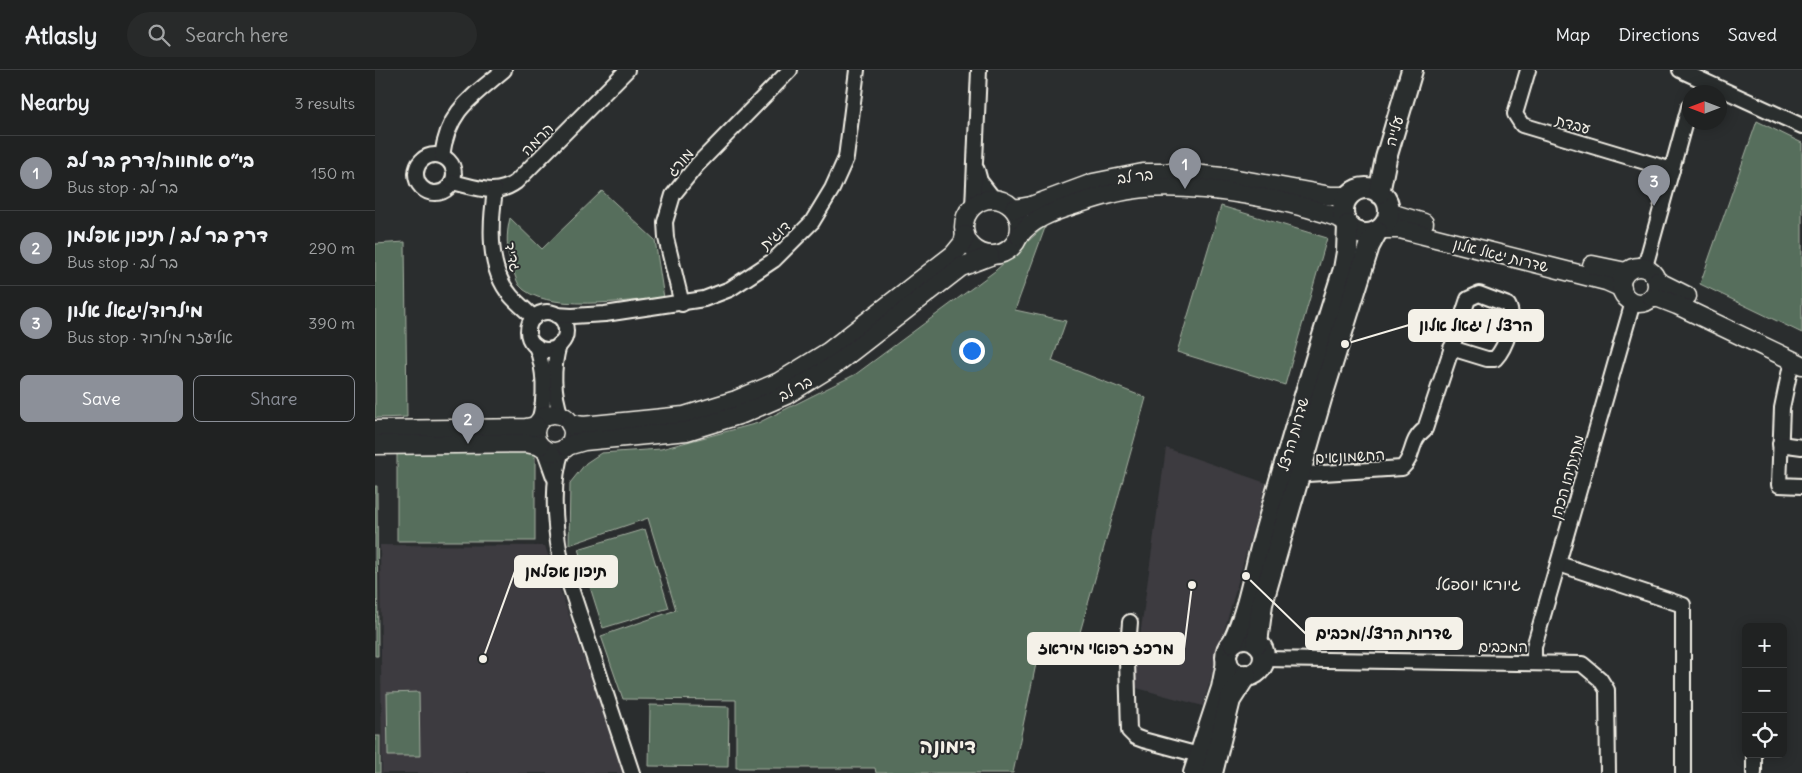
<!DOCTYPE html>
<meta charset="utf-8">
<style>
body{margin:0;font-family:Delius,"Playpen Sans Hebrew",sans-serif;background:#282a2a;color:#f1f3f6}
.controls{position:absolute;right:15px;bottom:15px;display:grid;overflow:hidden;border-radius:8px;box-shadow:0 2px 12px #0003}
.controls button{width:45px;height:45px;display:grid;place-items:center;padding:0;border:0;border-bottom:1px solid #3d3f40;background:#202222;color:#f1f3f6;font:25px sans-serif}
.compass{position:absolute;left:1307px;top:15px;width:45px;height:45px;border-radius:50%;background:#202222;box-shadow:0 2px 12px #0003;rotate:270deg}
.you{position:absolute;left:596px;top:280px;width:18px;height:18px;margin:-12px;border:4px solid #fff;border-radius:50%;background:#1a73e8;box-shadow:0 0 0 8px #1a73e833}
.badge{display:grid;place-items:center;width:32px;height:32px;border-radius:50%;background:#8c9099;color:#fff;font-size:16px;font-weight:700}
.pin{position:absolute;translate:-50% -41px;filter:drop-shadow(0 1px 2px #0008)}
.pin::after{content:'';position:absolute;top:26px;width:18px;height:15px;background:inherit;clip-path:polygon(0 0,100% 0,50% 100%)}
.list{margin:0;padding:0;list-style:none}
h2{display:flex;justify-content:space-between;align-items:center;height:65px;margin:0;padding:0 20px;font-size:21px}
h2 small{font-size:16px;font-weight:400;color:#a2a4a5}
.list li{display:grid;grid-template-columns:32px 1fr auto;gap:15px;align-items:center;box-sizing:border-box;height:75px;padding:0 20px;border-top:1px solid #3d3f40}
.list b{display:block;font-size:19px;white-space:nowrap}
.list p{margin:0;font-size:16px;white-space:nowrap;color:#a2a4a5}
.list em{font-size:16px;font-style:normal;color:#a2a4a5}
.actions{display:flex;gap:10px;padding:15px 20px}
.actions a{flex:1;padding:11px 0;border:1px solid #8c9099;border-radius:8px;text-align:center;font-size:18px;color:#8c9099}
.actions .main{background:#8c9099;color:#fff}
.icon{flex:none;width:28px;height:28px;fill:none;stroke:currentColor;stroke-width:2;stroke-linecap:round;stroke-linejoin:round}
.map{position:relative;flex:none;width:1427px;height:703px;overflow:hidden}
header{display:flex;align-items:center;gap:30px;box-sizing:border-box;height:70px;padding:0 25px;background:#202222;border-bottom:1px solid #3d3f40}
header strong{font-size:24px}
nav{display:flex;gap:28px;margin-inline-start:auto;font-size:18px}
.search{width:350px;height:45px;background:#282a2a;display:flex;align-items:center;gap:12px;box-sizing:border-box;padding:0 18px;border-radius:28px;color:#a2a4a5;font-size:19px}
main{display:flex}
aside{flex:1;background:#202222}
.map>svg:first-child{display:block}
.built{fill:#3c3a3f}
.green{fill:#566e5b;stroke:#a5b0a2}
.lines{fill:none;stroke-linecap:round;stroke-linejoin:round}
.minor-casing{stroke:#f4f1e8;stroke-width:18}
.tertiary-casing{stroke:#f4f1e8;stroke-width:21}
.secondary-casing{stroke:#f4f1e8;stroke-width:24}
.minor{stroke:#2a2d2e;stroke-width:14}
.tertiary{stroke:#2a2d2e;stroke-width:18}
.secondary{stroke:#2a2d2e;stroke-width:20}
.labels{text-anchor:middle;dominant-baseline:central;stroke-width:4;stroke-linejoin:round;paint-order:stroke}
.street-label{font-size:15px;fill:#f4f1e8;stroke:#2a2d2e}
.neighbourhood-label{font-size:16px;fill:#f4f1e8;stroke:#2a2d2e}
.district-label{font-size:20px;font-weight:bold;fill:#f4f1e8;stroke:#2a2d2e}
.leader{fill:none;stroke:#f4f1e8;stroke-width:2}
.callout-dot{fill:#f4f1e8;stroke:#2a2d2e;stroke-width:2}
.callout{fill:#f4f1e8;stroke:#f4f1e8;stroke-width:2}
.callout-label{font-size:16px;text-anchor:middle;font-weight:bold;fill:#111}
</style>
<header>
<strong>Atlasly</strong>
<div class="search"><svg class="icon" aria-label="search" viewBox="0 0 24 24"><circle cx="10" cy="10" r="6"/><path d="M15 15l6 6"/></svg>Search here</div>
<nav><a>Map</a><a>Directions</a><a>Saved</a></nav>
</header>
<main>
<aside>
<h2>Nearby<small>3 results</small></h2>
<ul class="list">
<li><span class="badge">1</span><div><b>בי״ס אחווה/דרך בר לב</b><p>Bus stop · בר לב</p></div><em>150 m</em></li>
<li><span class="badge">2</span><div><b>דרך בר לב / תיכון אפלמן</b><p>Bus stop · בר לב</p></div><em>290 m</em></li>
<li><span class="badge">3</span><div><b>מילרוד/יגאל אלון</b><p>Bus stop · אליעזר מילרוד</p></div><em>390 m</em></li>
</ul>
<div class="actions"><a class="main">Save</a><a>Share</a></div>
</aside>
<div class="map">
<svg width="1427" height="703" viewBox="0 0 1427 703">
<rect width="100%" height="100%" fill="#2a2d2e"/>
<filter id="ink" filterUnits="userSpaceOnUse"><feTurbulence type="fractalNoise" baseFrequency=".02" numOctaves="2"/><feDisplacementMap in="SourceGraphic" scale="10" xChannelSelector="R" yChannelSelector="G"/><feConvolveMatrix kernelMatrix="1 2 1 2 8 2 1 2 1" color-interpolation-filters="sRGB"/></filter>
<g filter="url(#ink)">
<g class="built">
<path d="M791,378L891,413L828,636L758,617Z"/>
<path d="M5,475L170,476L249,703H7Z"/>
</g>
<g class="green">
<path d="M1382,51L1427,73V263L1325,214Z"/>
<path d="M227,121L280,170L289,228C255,230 167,244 144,215C141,210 139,202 137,197C131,180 131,164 135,148L167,179Z"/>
<path d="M846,136L952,168L910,315L802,282Z"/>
<path d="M671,155L640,240L691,251L677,291L771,328L700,580L665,575L638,703H501L500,698H361V630L248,629L226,566L301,540L273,448L194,475L195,413L211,393L226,383L286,379L383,353L481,304L620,201Z"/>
<path d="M30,172L32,347L0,348V174Z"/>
<rect x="22" y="382" width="138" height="89"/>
<path d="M0,416H2L3,586H0Z"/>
<path d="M270,459L294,538L228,558L203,479Z"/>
<path d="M44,622L45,686H13L12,623Z"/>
<path d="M275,635L354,637L353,697L274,696Z"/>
<rect x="0" y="666" width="5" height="37"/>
</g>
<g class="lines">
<defs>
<g id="minor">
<path d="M1153,0L1140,44L1147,55L1297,100"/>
<path d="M1305,0L1427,56"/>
<circle cx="60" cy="104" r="19"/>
<path d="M67,86C73,40 96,28 129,0"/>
<path d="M602,100L605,111L619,129"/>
<path d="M77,112C100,117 121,127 141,112L252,0"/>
<path d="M120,121C115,154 112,199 136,226C143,234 152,241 159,248"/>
<path d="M598,137L604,0"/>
<path d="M1270,197L1314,37"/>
<path d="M307,234L291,168L290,152L298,125L322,95L415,0"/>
<circle cx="172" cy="261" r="19"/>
<path d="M181,245L197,246L230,244L329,229L355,219L399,190L437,152L457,119L471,88L482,0"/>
<path d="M184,275C177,299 178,323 186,346"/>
<path d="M161,276C170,299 171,328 164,351"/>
<path d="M1417,290L1407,338L1404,415L1427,416"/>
<path d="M1405,374L1427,377"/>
<path d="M169,379L179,407"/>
<path d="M187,380C176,413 179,451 185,485L257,703"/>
<path d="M917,405L1027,398C1040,386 1034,371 1050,359L1093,229L1104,224L1133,235C1141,249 1131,277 1120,289H1112L1076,278"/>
<path d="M1184,494L1308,535V703"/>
<path d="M755,552L752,590L754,661L760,667L768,670L824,685"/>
<path d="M888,589L1207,594L1225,609L1232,620L1233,703"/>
<path d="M1159,592V577L1258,232"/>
<path d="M1379,703V684"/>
</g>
<g id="tertiary">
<circle cx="617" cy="157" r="28"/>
<path d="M639,139L656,136L718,113L768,103H809L856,108L956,126H973"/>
<path d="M1013,139L1022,145L1049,153"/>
<path d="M1005,159H1025L1231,211L1247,218"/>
<path d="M644,166C656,149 677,142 696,136C720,128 745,120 770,118C830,114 914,129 970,150"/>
<path d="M1217,195L1251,202"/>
<circle cx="1264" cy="215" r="18"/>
<path d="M1282,211L1312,226"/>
<path d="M1277,228H1284L1302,235L1427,295"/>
<circle cx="179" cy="363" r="19"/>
<path d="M195,354L208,356L309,346L361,330L404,312L453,282L579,184L588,173L590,165"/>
<path d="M0,360L151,358L161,356"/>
<path d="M0,375L151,373L165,376"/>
<path d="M192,376L209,371L312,361L367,344L411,325L461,294L586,197L615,186"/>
</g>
<g id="secondary">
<circle cx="991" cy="141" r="23"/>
<path d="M1004,123L1011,88L1037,0"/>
<circle cx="870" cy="587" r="19"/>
<path d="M858,572C875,537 880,496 891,459C916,372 941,285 969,199L972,182L973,155"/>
<path d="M882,573L887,534L946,329L994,176L1002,161"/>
<path d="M819,703L847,618L852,592"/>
<path d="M837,703L855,630L871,605"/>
</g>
</defs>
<use href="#minor" class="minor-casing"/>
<use href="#tertiary" class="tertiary-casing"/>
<use href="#secondary" class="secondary-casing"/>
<use href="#minor" class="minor"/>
<use href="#tertiary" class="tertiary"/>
<use href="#secondary" class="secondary"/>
</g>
</g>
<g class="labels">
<g class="street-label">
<text transform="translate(1198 54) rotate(16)">עבדת</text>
<text transform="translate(1019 61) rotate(-74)">עלייה</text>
<text transform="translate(162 69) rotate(-45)">הרמה</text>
<text transform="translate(305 92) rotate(-49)">מורג</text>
<text transform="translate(760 106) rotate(-7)">בר לב</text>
<text transform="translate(400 165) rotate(-43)">דוגית</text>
<text transform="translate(1126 185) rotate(14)">שדרות יגאל אלון</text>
<text transform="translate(138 187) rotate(77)">גדיד</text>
<text transform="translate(420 318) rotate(-29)">בר לב</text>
<text transform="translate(918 364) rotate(-74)">שדרות הרצל</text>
<text transform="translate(975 386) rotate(-3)">החשמונאים</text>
<text transform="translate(1192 407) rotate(-74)">מתיתיהו הכהן</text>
<text x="1128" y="576">המכבים</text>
</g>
<g class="neighbourhood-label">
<text x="1103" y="514">גיורא יוספטל</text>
</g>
<g class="district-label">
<text x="573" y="675">דימונה</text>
</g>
</g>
<path class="leader" d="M970 274L1034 255M108 589L140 501M871 506L931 564M817 515L809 579"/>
<g class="callout-dot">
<circle cx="970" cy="274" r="5"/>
<circle cx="108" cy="589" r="5"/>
<circle cx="871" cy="506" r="5"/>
<circle cx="817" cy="515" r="5"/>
</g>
<g class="callout">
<rect x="1034" y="240" width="134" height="31" rx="5"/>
<rect x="140" y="486" width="102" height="31" rx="5"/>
<rect x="931" y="548" width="156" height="31" rx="5"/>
<rect x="653" y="563" width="156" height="31" rx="5"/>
</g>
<g class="callout-label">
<text x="1101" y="261">הרצל / יגאל אלון</text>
<text x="191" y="507">תיכון אפלמן</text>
<text x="1009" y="569">שדרות הרצל/מכבים</text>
<text x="731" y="584">מרכז רפואי מיראז</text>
</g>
</svg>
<div class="controls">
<button>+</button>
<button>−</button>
<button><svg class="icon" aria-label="locate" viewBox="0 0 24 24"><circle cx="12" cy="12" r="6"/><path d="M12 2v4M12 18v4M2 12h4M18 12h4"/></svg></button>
</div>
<svg class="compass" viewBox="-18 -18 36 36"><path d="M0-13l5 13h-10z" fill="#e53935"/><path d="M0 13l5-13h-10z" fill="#a2a4a5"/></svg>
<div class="you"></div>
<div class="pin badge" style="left:810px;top:119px">1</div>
<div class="pin badge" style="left:93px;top:374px">2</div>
<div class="pin badge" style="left:1279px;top:136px">3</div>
</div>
</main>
